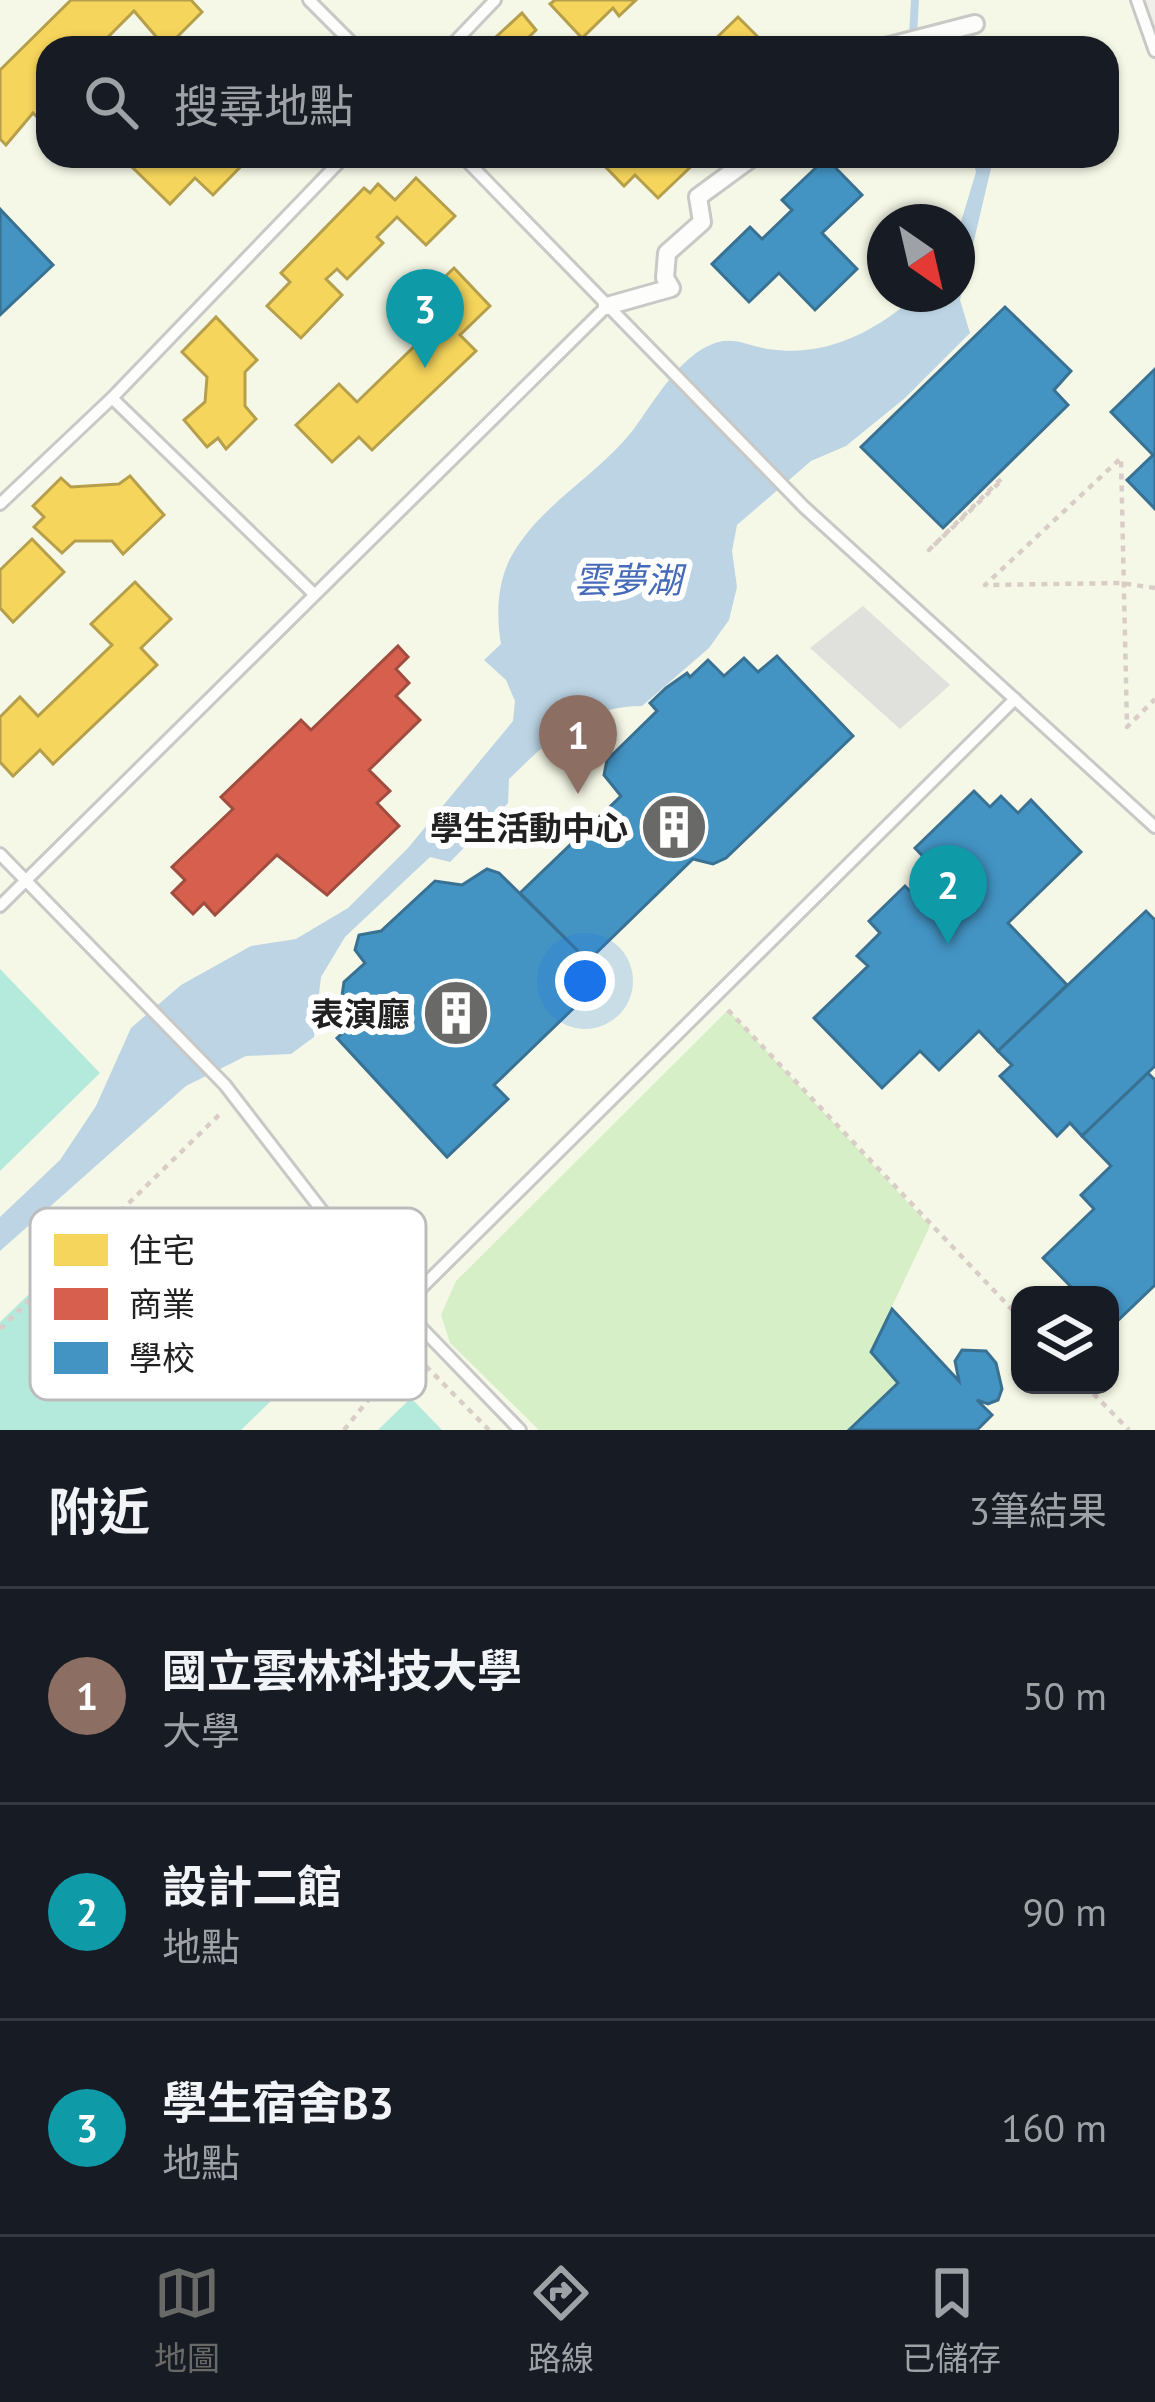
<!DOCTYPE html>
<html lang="zh-TW">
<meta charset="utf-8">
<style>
body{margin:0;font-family:"PT Sans","Noto Sans TC",sans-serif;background:#242831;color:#f1f3f6}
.controls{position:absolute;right:36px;bottom:36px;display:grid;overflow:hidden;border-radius:24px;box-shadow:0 3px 9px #0004}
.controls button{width:108px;height:108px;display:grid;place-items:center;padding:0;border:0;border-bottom:3px solid #363941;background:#171b24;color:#f1f3f6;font:60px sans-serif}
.compass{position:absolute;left:867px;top:204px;width:108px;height:108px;border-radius:50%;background:#171b24;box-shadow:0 3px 9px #0004;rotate:146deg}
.you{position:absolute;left:585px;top:981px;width:42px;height:42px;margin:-30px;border:9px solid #fff;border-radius:50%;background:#1a73e8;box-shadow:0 0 0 18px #1a73e833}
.badge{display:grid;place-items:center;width:78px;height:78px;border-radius:50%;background:#696967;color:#fff;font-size:39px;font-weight:700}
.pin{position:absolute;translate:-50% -99px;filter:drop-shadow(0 3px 6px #0008)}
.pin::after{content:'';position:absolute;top:63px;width:42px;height:36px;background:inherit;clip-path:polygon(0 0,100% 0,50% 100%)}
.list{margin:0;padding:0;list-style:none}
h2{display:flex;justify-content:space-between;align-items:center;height:156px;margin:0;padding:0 48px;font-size:51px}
h2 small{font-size:39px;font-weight:400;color:#9ea1a6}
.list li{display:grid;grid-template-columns:78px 1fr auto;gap:36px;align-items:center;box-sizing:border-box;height:216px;padding:0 48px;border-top:3px solid #363941}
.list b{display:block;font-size:45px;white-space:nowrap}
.list p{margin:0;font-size:39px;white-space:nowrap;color:#9ea1a6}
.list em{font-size:39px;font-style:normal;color:#9ea1a6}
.icon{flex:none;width:66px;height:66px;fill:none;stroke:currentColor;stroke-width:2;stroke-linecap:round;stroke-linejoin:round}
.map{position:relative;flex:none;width:1155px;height:1430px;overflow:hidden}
.search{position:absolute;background:#171b24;box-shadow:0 3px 9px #0004;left:36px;right:36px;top:36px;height:132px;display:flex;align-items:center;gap:30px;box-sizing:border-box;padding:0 42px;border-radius:36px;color:#9ea1a6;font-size:45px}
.sheet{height:804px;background:#171b24}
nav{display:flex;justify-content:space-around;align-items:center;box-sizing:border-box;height:168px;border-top:3px solid #363941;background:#171b24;font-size:33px;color:#9ea1a6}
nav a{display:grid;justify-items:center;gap:6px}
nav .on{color:#696967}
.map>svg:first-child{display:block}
.education{fill:#f6f8e7;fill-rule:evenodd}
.grass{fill:#d6efc7}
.pitch{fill:#b3eadc}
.parking{fill:#e0e0dd}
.water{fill:#bcd4e4}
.homes{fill:#f6d55c;stroke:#b69f4a;stroke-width:3}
.shops{fill:#d6604d;stroke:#a04d40;stroke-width:3}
.schools{fill:#4393c3;stroke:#397192;stroke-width:3}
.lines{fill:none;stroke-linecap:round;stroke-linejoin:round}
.stream{stroke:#bcd4e4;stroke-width:8}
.service-casing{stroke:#c8c8c6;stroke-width:16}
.pedestrian-casing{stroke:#c8c8c6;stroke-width:22}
.path{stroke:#d9cdc8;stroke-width:4.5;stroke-dasharray:6 6;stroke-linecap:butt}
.service{stroke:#fdfdfc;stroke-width:10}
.pedestrian{stroke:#fdfdfc;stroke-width:16}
.labels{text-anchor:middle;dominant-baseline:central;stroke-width:12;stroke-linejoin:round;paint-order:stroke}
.poi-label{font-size:33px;font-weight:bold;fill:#212121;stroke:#fff;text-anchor:end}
.water-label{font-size:36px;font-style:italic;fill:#456ab9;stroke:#fff}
.key{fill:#fff;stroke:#bcbcbc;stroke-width:3}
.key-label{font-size:33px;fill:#212121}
</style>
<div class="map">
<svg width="1155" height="1430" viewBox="0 0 1155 1430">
<rect width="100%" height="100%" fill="#f0efea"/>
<path class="education" d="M0,0H1130L1155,63V1430H0ZM48,48H1107V156H48ZM885,222H957V294H885ZM1020,1295H1110V1385H1020Z"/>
<path class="grass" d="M728,1010L930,1226L871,1351L898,1383L849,1430H539L450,1343L441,1315L456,1281Z"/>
<g class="pitch">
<path d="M0,969L100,1073L0,1171Z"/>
<path d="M170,1229L285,1347L252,1379L272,1400L241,1430H0V1322L50,1274L67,1291L87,1272L96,1280L123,1255L133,1265Z"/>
<path d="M411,1398L442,1430H378Z"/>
</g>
<path class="parking" d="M863,606L950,685L900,729L810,648Z"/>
<path class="water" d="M972,156H990L992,164L960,300L970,333L905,398L846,446L811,461L737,525L732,551L737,587L729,620L709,648L642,706C584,706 549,740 509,779L508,803L450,862L430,857L345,937L321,977L314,1037L291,1054L246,1056L186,1086L0,1251V1217L60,1160L96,1106L131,1028L181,985L251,946L296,939L348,908L408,848L513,721L515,701L506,680L484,660L501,644C496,615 497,582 512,555C543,502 597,476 633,430C655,401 683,348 723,341C739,339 754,347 768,349C827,358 876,331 918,294H957V235L976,172Z"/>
<g class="homes">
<path d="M71,0H191L202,12L166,48L134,11L97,48H48V128L33,113L6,145L0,139V70Z"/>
<path d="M555,0H636L619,16L613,8L582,38L550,4Z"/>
<path d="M522,13L536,30L530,36L541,48H484Z"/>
<path d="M738,17L769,48H706Z"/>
<path d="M144,156H251L213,195L195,178L170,204L133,168Z"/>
<path d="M595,156H702L658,198L635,175L624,186Z"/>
<path d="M416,178L455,216L426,245L397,217L377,237L383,243L347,279L337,269L326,279L342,295L301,338L267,306L290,282L281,273L364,188L370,193L378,184L395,200Z"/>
<path d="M454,268L490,306L460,335L476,351L372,450L359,437L332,462L296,425L339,384L357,402L430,331L410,310Z"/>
<path d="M216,317L257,360L245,372V406L256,419L226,449L218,438L207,447L184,420L205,402L207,377L182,352Z"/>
<path d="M130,476L164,515L123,554L112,541H75L62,553L34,527L44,517L33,506L61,478L71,487L119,484Z"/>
<path d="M32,539L64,572L13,622L0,608V570Z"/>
<path d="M135,582L171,619L141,648L157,665L53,764L40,750L13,776L0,762V717L20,697L38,716L112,645L91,624Z"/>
</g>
<path class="shops" d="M398,646L408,657L396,669L409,683L396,696L420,720L369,770L390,791L377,803L399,826L327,895L277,855L215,915L204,903L193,914L172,893L185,880L172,867L233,809L221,797L301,720L311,730Z"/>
<g class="schools">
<path d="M826,158L862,195L822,233L857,269L815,310L779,273L749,302L712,264L750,227L762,239L792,210L782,200Z"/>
<path d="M0,209L53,265L0,315Z"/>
<path d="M1005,307L1071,371L1054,390L1068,405L943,528L861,447Z"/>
<path d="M1155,369V509L1127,480L1153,455L1111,412Z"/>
<path d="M777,656L853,736L726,858L713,864L693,859L588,961L520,893L621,796L604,775L607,760L657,711L650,703L666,688L687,673L690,677L708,660L724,676L744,658L758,672Z"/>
<path d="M974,791L990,807L1001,796L1018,813L1031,800L1081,852L1008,923L1067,985L998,1051L979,1031L939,1070L920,1051L882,1088L814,1018L868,966L857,956L880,933L869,921L905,886L912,893L936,870L915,848Z"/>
<path d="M487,869L499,873L588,961L577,973L581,1001L494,1085L508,1099L447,1157L337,1038L348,1028L340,1009L344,982L365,963L355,950L359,935L381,931L435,881L462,885Z"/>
<path d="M1146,911L1155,920V1066L1082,1136L1070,1123L1057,1136L1000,1076L1012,1065L998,1051Z"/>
<path d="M1148,1073L1155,1080V1285L1110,1328V1295H1079L1043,1258L1094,1209L1081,1195L1111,1166L1082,1136Z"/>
<path d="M892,1309L959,1381L955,1361L962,1350L986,1351L996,1363L1002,1389L998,1400L988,1404L977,1400L992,1415L977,1430H849L898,1383L871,1352Z"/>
</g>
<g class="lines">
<path class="stream" d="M913,35L915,0"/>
<defs>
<g id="service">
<path d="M309,0L357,48"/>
<path d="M1137,0L1155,51"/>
<path d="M449,48L495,0"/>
<path d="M462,156L804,507L1155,827"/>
<path d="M112,398L314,594"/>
<path d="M0,504L112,398L345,156"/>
<path d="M0,854L225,1085L377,1282L520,1430"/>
<path d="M0,906L607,306"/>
<path d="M401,1308L1015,699"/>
</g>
<g id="pedestrian">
<path d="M882,48L975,24"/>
<path d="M607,306L671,288L665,278L667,253L702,222L698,197L754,156"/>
</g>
</defs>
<use href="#service" class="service-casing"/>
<use href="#pedestrian" class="pedestrian-casing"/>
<g class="path">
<path d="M1001,479L929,550L1002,480"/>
<path d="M1155,588L1121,583L985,585L1121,458L1127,727L1155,699"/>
<path d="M728,1010L1020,1318"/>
<path d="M0,1329L223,1111"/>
<path d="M409,1349L489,1430"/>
<path d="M1085,1385L1129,1430"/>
<path d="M344,1430L412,1346"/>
</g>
<use href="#service" class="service"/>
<use href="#pedestrian" class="pedestrian"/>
</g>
<defs>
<symbol id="building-disc" viewBox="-11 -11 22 22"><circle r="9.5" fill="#696967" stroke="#fff"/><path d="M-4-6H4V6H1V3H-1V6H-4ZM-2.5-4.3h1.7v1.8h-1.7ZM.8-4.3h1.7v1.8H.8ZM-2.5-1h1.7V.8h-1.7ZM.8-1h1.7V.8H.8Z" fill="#fff"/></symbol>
</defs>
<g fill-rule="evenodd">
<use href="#building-disc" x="636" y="789" width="76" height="76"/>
<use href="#building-disc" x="418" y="975" width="76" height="76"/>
</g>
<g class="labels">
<g class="poi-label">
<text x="628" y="827">學生活動中心</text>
<text x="410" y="1013">表演廳</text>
</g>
<g class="water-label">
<text x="628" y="579">雲夢湖</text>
</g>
</g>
<rect x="30" y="1208" width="396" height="192" rx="18" class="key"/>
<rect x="54" y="1234" width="54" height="32" fill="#f6d55c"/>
<rect x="54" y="1288" width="54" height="32" fill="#d6604d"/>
<rect x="54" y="1342" width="54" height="32" fill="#4393c3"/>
<g class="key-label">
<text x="129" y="1262">住宅</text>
<text x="129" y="1316">商業</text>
<text x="129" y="1370">學校</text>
</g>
</svg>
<div class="controls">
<button><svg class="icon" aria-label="layers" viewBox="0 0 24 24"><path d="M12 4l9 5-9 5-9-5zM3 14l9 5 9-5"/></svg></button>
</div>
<svg class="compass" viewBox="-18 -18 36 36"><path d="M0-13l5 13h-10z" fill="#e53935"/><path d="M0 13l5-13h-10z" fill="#9ea1a6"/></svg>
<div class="you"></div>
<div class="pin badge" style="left:578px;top:794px;background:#8d6e63">1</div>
<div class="pin badge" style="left:948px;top:944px;background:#0f9aa8">2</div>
<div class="pin badge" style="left:425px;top:368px;background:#0f9aa8">3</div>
<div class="search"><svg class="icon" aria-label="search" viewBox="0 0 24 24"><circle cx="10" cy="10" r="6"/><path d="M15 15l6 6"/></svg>搜尋地點</div>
</div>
<section class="sheet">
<h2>附近<small>3筆結果</small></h2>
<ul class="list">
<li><span class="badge" style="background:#8d6e63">1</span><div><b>國立雲林科技大學</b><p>大學</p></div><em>50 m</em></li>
<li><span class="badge" style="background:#0f9aa8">2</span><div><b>設計二館</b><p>地點</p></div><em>90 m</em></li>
<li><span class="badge" style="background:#0f9aa8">3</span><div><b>學生宿舍B3</b><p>地點</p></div><em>160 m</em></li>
</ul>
</section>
<nav>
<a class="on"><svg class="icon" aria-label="map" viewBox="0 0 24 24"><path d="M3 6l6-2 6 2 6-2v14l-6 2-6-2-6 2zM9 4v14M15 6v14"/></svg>地圖</a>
<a><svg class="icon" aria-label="directions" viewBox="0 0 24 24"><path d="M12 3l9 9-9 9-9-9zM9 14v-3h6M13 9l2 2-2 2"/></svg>路線</a>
<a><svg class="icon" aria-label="saved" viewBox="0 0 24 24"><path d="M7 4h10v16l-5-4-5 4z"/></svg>已儲存</a>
</nav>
